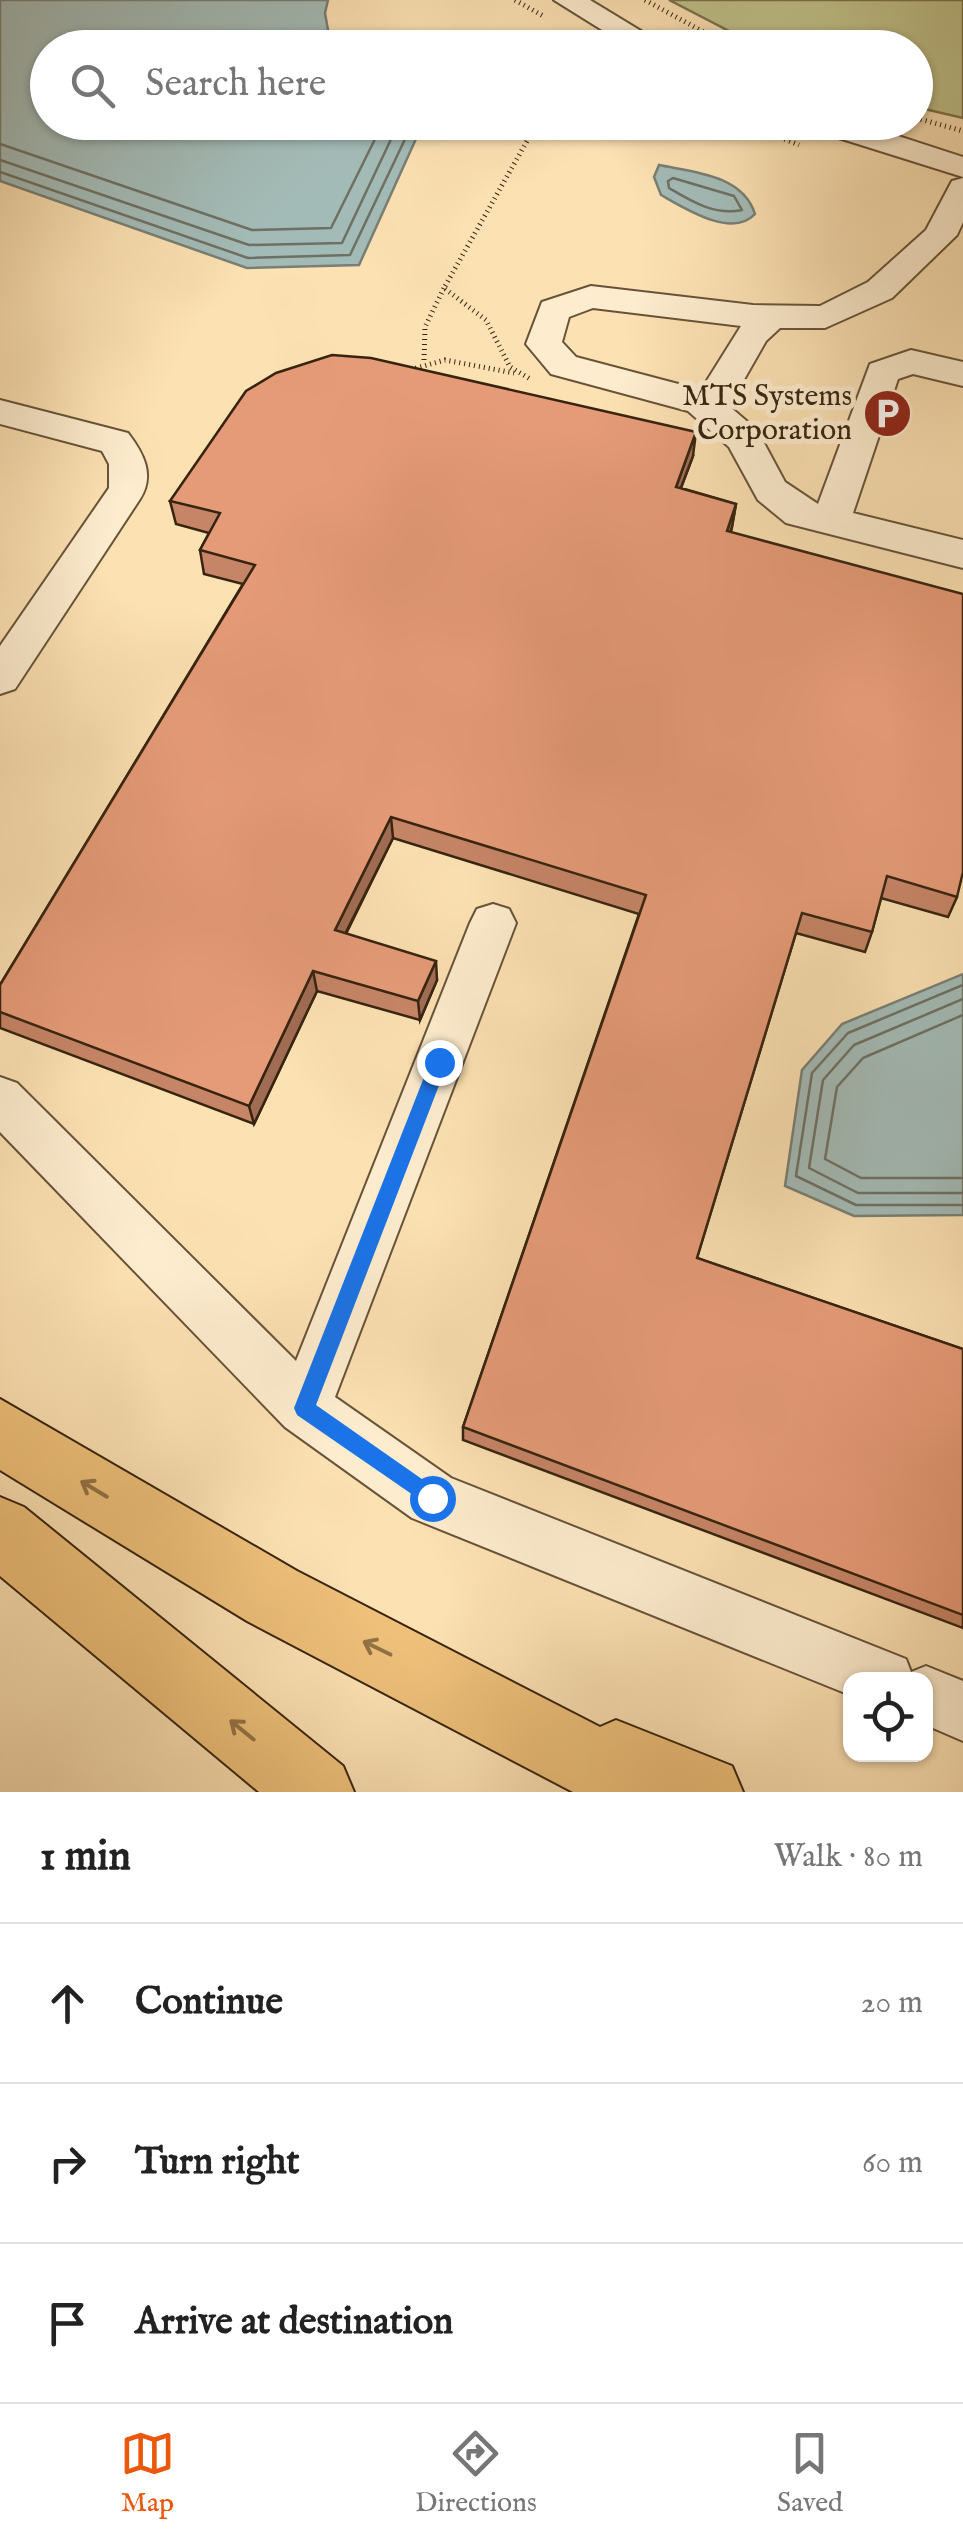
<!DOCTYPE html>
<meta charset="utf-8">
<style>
body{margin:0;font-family:"IM FELL English",serif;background:#f2f2f2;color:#222}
.controls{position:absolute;right:30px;bottom:30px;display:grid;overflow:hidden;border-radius:20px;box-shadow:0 2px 8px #0004}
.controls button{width:90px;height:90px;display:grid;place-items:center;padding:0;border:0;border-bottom:2px solid #e0e0e0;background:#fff;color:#222;font:50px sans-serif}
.stop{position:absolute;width:30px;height:30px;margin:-22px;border:8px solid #1a73e8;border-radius:50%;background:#fff}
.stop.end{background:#1a73e8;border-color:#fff;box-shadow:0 2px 10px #0008}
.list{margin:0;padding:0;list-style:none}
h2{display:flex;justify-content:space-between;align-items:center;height:130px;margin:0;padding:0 40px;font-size:42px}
h2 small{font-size:32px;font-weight:400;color:#767676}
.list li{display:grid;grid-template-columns:65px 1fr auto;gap:30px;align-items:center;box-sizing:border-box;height:160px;padding:0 40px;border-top:2px solid #e0e0e0}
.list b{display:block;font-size:38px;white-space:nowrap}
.list em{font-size:32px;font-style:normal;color:#767676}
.icon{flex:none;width:55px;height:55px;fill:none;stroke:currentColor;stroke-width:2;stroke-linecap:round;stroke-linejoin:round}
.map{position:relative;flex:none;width:963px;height:1792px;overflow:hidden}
.search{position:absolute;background:#fff;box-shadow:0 2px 8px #0004;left:30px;right:30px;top:30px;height:110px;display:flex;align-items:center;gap:25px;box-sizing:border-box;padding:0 35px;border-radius:55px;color:#767676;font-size:38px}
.sheet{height:610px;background:#fff}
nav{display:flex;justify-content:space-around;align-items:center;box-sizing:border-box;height:140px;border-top:2px solid #e0e0e0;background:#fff;font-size:28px;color:#767676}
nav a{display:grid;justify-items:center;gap:5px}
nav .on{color:#ea580c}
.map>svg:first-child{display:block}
.green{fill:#c0c28b;stroke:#7c734e;stroke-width:2.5}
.water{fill:#a3bbb7;stroke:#787f74;stroke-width:2.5}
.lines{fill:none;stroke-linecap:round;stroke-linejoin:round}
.shore{stroke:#6d7064;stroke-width:2.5}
.minor-casing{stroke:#685339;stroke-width:4}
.highway-casing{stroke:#372410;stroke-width:4}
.path{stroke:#372410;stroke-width:5;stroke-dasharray:1 4;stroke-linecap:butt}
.minor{fill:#fdecce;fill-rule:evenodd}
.highway{fill:#eec07a;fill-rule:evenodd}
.wall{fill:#c68567;stroke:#372410;stroke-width:2.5}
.shaded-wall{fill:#a16c54;stroke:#372410;stroke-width:2.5}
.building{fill:#e69b78;stroke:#372410;stroke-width:2.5}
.oneway{stroke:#927245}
.route{fill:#1a73e8}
.labels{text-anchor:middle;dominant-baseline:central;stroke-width:10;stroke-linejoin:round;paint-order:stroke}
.poi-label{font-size:30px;fill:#372410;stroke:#fdecce;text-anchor:end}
</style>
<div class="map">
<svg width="963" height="1792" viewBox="0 0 963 1792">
<rect width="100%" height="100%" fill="#fce1b3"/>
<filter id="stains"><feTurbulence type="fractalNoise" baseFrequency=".002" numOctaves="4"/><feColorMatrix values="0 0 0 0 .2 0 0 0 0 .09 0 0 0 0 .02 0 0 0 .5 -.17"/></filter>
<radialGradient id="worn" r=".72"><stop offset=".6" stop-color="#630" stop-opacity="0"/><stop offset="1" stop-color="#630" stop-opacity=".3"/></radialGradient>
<path class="green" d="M669,0H963V118L916,107V48L760,47Z"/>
<g class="water">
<path d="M0,0H328L325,13L331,47L48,48V122L410,123L420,130L359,265L247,268L0,181Z"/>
<path d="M659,165C694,172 743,175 755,214C732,239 684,208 661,195L654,177Z"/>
<path d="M963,974V1215L854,1216L785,1186L802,1070L842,1024Z"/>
</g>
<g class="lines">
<g class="shore">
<path d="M0,144L252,230L331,228L378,133V122"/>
<path d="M0,160L249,245L342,243L393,135V122"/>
<path d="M0,172L248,258L350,255L407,135L406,122"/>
<path d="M673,178L734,196L742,210C715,216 691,201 669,188L668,181Z"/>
<path d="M963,985L848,1033L812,1073L796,1176L856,1205H963"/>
<path d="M963,999L854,1045L823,1080L809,1168L858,1193H963"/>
<path d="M963,1015L863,1058L837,1087L825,1159L861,1178H963"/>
</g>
<defs>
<g id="minor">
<path d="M554,0H590L669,48H631Z"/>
<path d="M806,122H855L963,157V177L810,129Z"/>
<path d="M963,178V222L957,235L892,298L825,328H780L766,341L729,406L757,430L785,482L818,504L870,364L911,350L963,362V386L913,374L898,379L853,513L963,540V568L786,523L758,500L729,447L688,411L551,374L526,344L542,302L591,286L753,305L820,306L868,282L926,230L952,181ZM593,308L741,326L701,390L576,357L562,342L569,317Z"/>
<path d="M0,400L128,433C144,454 155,475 140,499L15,689L0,694V646L109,488V464L102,451L0,424Z"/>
<path d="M493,904L509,909L516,923L335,1397L451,1478L906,1659L911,1672L926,1666L963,1681V1741L926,1725V1680H850V1695L412,1518L285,1427L0,1132V1077L17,1083L296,1361L470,923L477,909Z"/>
</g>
<g id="highway">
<path d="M0,1399L297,1571L600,1727L616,1720L732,1766L743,1792H573L247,1621L0,1470Z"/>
<path d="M0,1497L24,1507L343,1766L354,1792H259L0,1576Z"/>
</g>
</defs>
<use href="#minor" class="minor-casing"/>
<use href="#highway" class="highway-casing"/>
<g class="path">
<path d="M515,0L545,17"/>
<path d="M645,0L733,48"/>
<path d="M538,48L585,40"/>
<path d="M916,118L963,131"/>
<path d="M532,122L527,141L444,288L486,320L510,367L532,380"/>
<path d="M743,122L799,145"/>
<path d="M424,360L425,327L444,288"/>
<path d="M406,371L445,360L514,373"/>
</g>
<use href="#minor" class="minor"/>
<use href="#highway" class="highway"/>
</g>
<path class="wall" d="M693,456L681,488L736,504L731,532L957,897L948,917L881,898L872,932L865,952L796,933L697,1258L963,1349V1628L463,1440V1427L639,914L393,838L346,934L437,980L420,1020L317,991L254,1124L0,1028V985L243,584L204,574L200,550L209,533L176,524L170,501Z"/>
<g class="shaded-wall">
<path d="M696,432L693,456L672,511L676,487Z"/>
<path d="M736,504L732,527L723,554L727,531Z"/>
<path d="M391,817L393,838L337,950L335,930Z"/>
<path d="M436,961L437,980L420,1020L418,1001Z"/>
<path d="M313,971L317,991L254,1124L249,1106Z"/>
</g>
<path class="building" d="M332,355L371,358L696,432L676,487L736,504L727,531L963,594V872L957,897L887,876L872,932L802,913L697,1258L963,1349V1615L463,1427L646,895L391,817L335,930L436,961L418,1001L313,971L249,1106L0,1012V985L255,565L200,550L220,513L170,501L246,391L276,373Z"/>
<defs><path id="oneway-shaft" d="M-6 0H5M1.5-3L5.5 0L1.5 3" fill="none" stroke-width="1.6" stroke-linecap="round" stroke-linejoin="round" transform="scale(2.5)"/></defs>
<g class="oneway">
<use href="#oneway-shaft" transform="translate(94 1489) rotate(-149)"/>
<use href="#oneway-shaft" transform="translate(377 1648) rotate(-154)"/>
<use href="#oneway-shaft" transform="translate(242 1730) rotate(-141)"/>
</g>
<path class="route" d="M439,1054L448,1062L316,1405L439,1491V1505L432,1508L297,1415L294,1408L430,1062Z"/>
<defs>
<symbol id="parking-disc" viewBox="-11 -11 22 22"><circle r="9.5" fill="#8f2418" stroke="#fdecce"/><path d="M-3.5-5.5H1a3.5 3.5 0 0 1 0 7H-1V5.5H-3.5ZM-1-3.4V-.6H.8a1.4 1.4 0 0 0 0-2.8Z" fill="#fff"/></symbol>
</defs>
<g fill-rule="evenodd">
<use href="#parking-disc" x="860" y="386" width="55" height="55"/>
</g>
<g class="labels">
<g class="poi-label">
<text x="852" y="397">MTS Systems<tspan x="852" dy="34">Corporation</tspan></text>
</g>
</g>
<rect width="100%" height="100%" filter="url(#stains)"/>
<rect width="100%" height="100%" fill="url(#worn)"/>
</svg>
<div class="controls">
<button><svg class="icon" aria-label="locate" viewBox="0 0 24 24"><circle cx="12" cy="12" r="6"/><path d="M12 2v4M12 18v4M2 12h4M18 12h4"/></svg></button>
</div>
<div class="stop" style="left:432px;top:1498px"></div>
<div class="stop end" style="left:439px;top:1062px"></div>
<div class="search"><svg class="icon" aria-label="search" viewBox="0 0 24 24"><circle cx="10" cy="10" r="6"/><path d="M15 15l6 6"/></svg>Search here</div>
</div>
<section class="sheet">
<h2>1 min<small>Walk · 80 m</small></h2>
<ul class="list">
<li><svg class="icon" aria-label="ahead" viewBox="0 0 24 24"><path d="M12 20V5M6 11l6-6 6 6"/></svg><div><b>Continue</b></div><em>20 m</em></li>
<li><svg class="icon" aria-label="right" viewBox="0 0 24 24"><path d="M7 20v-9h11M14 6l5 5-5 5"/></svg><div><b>Turn right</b></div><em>60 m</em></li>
<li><svg class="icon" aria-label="arrive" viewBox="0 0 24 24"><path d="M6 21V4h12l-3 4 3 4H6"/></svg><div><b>Arrive at destination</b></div></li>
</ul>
</section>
<nav>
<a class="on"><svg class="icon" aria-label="map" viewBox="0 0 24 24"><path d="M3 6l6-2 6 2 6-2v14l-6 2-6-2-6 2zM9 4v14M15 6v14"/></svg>Map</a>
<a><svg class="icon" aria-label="directions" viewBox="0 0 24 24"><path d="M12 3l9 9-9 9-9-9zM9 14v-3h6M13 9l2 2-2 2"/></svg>Directions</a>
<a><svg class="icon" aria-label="saved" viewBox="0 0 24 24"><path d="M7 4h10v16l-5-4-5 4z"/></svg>Saved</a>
</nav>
